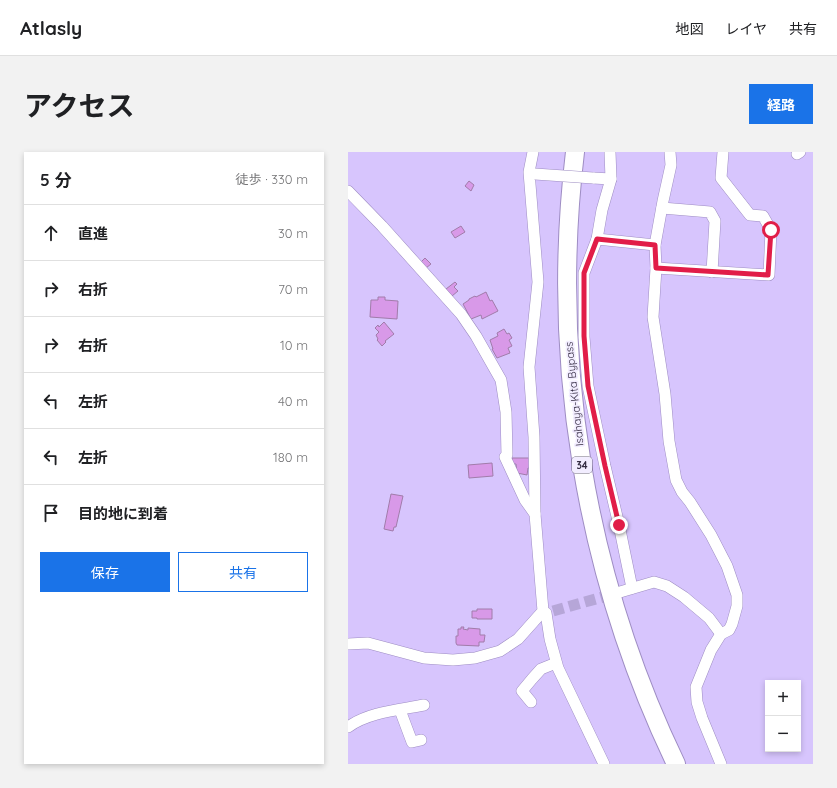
<!DOCTYPE html>
<html lang="ja">
<meta charset="utf-8">
<style>
body{margin:0;font-family:Quicksand,"Noto Sans JP",sans-serif;background:#f2f2f2;color:#202124}
.controls{position:absolute;right:12px;bottom:12px;display:grid;overflow:hidden;border-radius:0px;box-shadow:0 2px 6px #0003}
.controls button{width:36px;height:36px;display:grid;place-items:center;padding:0;border:0;border-bottom:1px solid #e0e0e0;background:#fff;color:#202124;font:20px sans-serif}
.stop{position:absolute;width:12px;height:12px;margin:-9px;border:3px solid #e11d48;border-radius:50%;background:#fff}
.stop.end{background:#e11d48;border-color:#fff;box-shadow:0 1px 4px #0008}
.list{margin:0;padding:0;list-style:none}
h2{display:flex;justify-content:space-between;align-items:center;height:52px;margin:0;padding:0 16px;font-size:17px}
h2 small{font-size:13px;font-weight:400;color:#757577}
.list li{display:grid;grid-template-columns:26px 1fr auto;gap:12px;align-items:center;box-sizing:border-box;height:56px;padding:0 16px;border-top:1px solid #e0e0e0}
.list b{display:block;font-size:15px;white-space:nowrap}
.list em{font-size:13px;font-style:normal;color:#757577}
.actions{display:flex;gap:8px;padding:12px 16px}
.actions a{flex:1;padding:9px 0;border:1px solid #1a73e8;border-radius:0px;text-align:center;font-size:14px;color:#1a73e8}
.actions .main{background:#1a73e8;color:#fff}
.icon{flex:none;width:22px;height:22px;fill:none;stroke:currentColor;stroke-width:2;stroke-linecap:round;stroke-linejoin:round}
.map{position:relative;flex:none;width:465px;height:612px;overflow:hidden;border-radius:0px}
header{display:flex;align-items:center;gap:24px;box-sizing:border-box;height:56px;padding:0 20px;background:#fff;border-bottom:1px solid #e0e0e0}
header strong{font-size:19px}
nav{display:flex;gap:22px;margin-inline-start:auto;font-size:14px}
.intro{display:flex;align-items:center;justify-content:space-between;box-sizing:border-box;height:96px;padding:0 24px}
h1{margin:0;font-size:28px}
.button{padding:10px 18px;border-radius:0px;background:#1a73e8;color:#fff;font-size:14px;font-weight:700}
main{display:flex;gap:24px;padding:0 24px}
aside{flex:1;background:#fff;border-radius:0px;box-shadow:0 2px 6px #0003}
.map>svg:first-child{display:block}
.building{fill:#d899e8;stroke:#a17caa}
.lines{fill:none;stroke-linecap:round;stroke-linejoin:round}
.minor-tunnel{stroke:#b6a6d8;stroke-width:11;stroke-dasharray:11 5.5;stroke-linecap:butt}
.minor-casing{stroke:#9e8dc3;stroke-width:12}
.trunk-casing{stroke:#9e8dc3;stroke-width:20}
.minor{stroke:#fff;stroke-width:11}
.trunk{stroke:#fff;stroke-width:18}
.minor-bridge-casing{stroke:#9e8dc3;stroke-width:12;stroke-linecap:butt}
.minor-bridge{stroke:#fff;stroke-width:11}
.route{stroke:#e11d48;stroke-width:5}
.labels{text-anchor:middle;dominant-baseline:central;stroke-width:3.5;stroke-linejoin:round;paint-order:stroke}
.shield{fill:#f2edff;stroke:#6d667b;stroke-width:1}
.shield-label{font-size:10px;font-weight:bold;fill:#342c42}
.street-label{font-size:11px;fill:#342c42;stroke:#f2edff}
</style>
<header>
<strong>Atlasly</strong>
<nav><a>地図</a><a>レイヤ</a><a>共有</a></nav>
</header>
<div class="intro"><h1>アクセス</h1><a class="button">経路</a></div>
<main>
<aside>
<h2>5 分<small>徒歩 · 330 m</small></h2>
<ul class="list">
<li><svg class="icon" aria-label="ahead" viewBox="0 0 24 24"><path d="M12 20V5M6 11l6-6 6 6"/></svg><div><b>直進</b></div><em>30 m</em></li>
<li><svg class="icon" aria-label="right" viewBox="0 0 24 24"><path d="M7 20v-9h11M14 6l5 5-5 5"/></svg><div><b>右折</b></div><em>70 m</em></li>
<li><svg class="icon" aria-label="right" viewBox="0 0 24 24"><path d="M7 20v-9h11M14 6l5 5-5 5"/></svg><div><b>右折</b></div><em>10 m</em></li>
<li><svg class="icon" aria-label="left" viewBox="0 0 24 24"><path d="M17 20v-9H6M10 6l-5 5 5 5"/></svg><div><b>左折</b></div><em>40 m</em></li>
<li><svg class="icon" aria-label="left" viewBox="0 0 24 24"><path d="M17 20v-9H6M10 6l-5 5 5 5"/></svg><div><b>左折</b></div><em>180 m</em></li>
<li><svg class="icon" aria-label="arrive" viewBox="0 0 24 24"><path d="M6 21V4h12l-3 4 3 4H6"/></svg><div><b>目的地に到着</b></div></li>
</ul>
<div class="actions"><a class="main">保存</a><a>共有</a></div>
</aside>
<div class="map">
<svg width="465" height="612" viewBox="0 0 465 612">
<rect width="100%" height="100%" fill="#d7c5fd"/>
<g class="building">
<path d="M121,29L126,33L123,39L117,34Z"/>
<path d="M113,74L117,80L107,86L103,80Z"/>
<path d="M77,106L83,112L78,116L73,110Z"/>
<path d="M107,130L109,132L106,135L110,139L104,144L98,137Z"/>
<path d="M138,140L142,149L144,148L150,159L134,167L133,163L123,167L115,152L121,148V147L127,144L128,145Z"/>
<path d="M30,145H37V148L50,149L49,167L22,165L23,148H30Z"/>
<path d="M36,170L46,182L37,189L38,190L34,194L29,188L30,187L28,183L31,180L27,176L30,173L31,175Z"/>
<path d="M156,177L159,182L161,181L164,186L161,188L164,194L160,196L162,201L149,206L144,197H145L142,188L150,184L149,181Z"/>
<path d="M164,306H181L182,316H180L179,323L169,321L168,312H164Z"/>
<path d="M144,311L145,324L121,326L120,313Z"/>
<path d="M43,342L55,344L48,375H46L45,379L36,377Z"/>
<path d="M129,457H144V467H129V466H124V459H129Z"/>
<path d="M113,475H116L115,477L120,478V476L132,477V483H137L136,490H131V494L109,493L108,491V484H110V477H113Z"/>
</g>
<g class="lines">
<path class="minor-tunnel" d="M205,459L269,441"/>
<defs>
<g id="minor">
<path d="M185,0L181,20L190,130L181,215L186,285L187,362"/>
<path d="M262,0L263,27L254,58L249,87L236,121V185L240,234L257,314L271,373L284,436"/>
<path d="M322,0L323,13L315,49L307,93L308,116L305,165L317,242L321,289L328,328L334,340L342,350L363,383L379,414L389,443V454L384,472L381,478L373,482L363,498L348,535L349,550L354,566L373,612"/>
<path d="M449,2L452,0"/>
<path d="M245,26L263,27"/>
<path d="M0,39L34,74L113,162L128,184L153,228L158,260L159,303L157,305L177,348L187,362L195,459L170,487L152,499L127,506L105,508L76,506L20,491L0,492"/>
<path d="M314,56L362,60L367,69L364,120"/>
<path d="M249,87L307,93"/>
<path d="M308,116L421,123L423,78L415,64L402,63L373,26L375,0"/>
<path d="M272,440L306,430L319,434L336,445L361,466L373,482"/>
<path d="M198,461L202,487L210,516L256,612"/>
<path d="M183,550L174,539L184,527L193,517L208,511"/>
<path d="M52,558L64,590L73,588"/>
<path d="M0,575C21,560 51,558 76,553"/>
</g>
<path id="trunk" d="M227,0C202,208 237,423 328,612"/>
</defs>
<use href="#minor" class="minor-casing"/>
<use href="#trunk" class="trunk-casing"/>
<use href="#minor" class="minor"/>
<use href="#trunk" class="trunk"/>
<defs>
<path id="minor-bridge" d="M187,22L245,26"/>
</defs>
<use href="#minor-bridge" class="minor-bridge-casing"/>
<use href="#minor-bridge" class="minor-bridge"/>
</g>
<g class="lines">
<path class="route" d="M271,373L257,314L240,234L236,184V121L249,87L307,93L308,116L420,123L423,78"/>
</g>
<g class="labels">
<rect class="shield" x="224" y="305" width="20" height="16" rx="3"/>
<g class="shield-label">
<text x="234" y="313">34</text>
</g>
<g class="street-label">
<text transform="translate(226 242) rotate(-96)">Isahaya-Kita Bypass</text>
</g>
</g>
</svg>
<div class="controls">
<button>+</button>
<button>−</button>
</div>
<div class="stop" style="left:423px;top:78px"></div>
<div class="stop end" style="left:271px;top:373px"></div>
</div>
</main>
